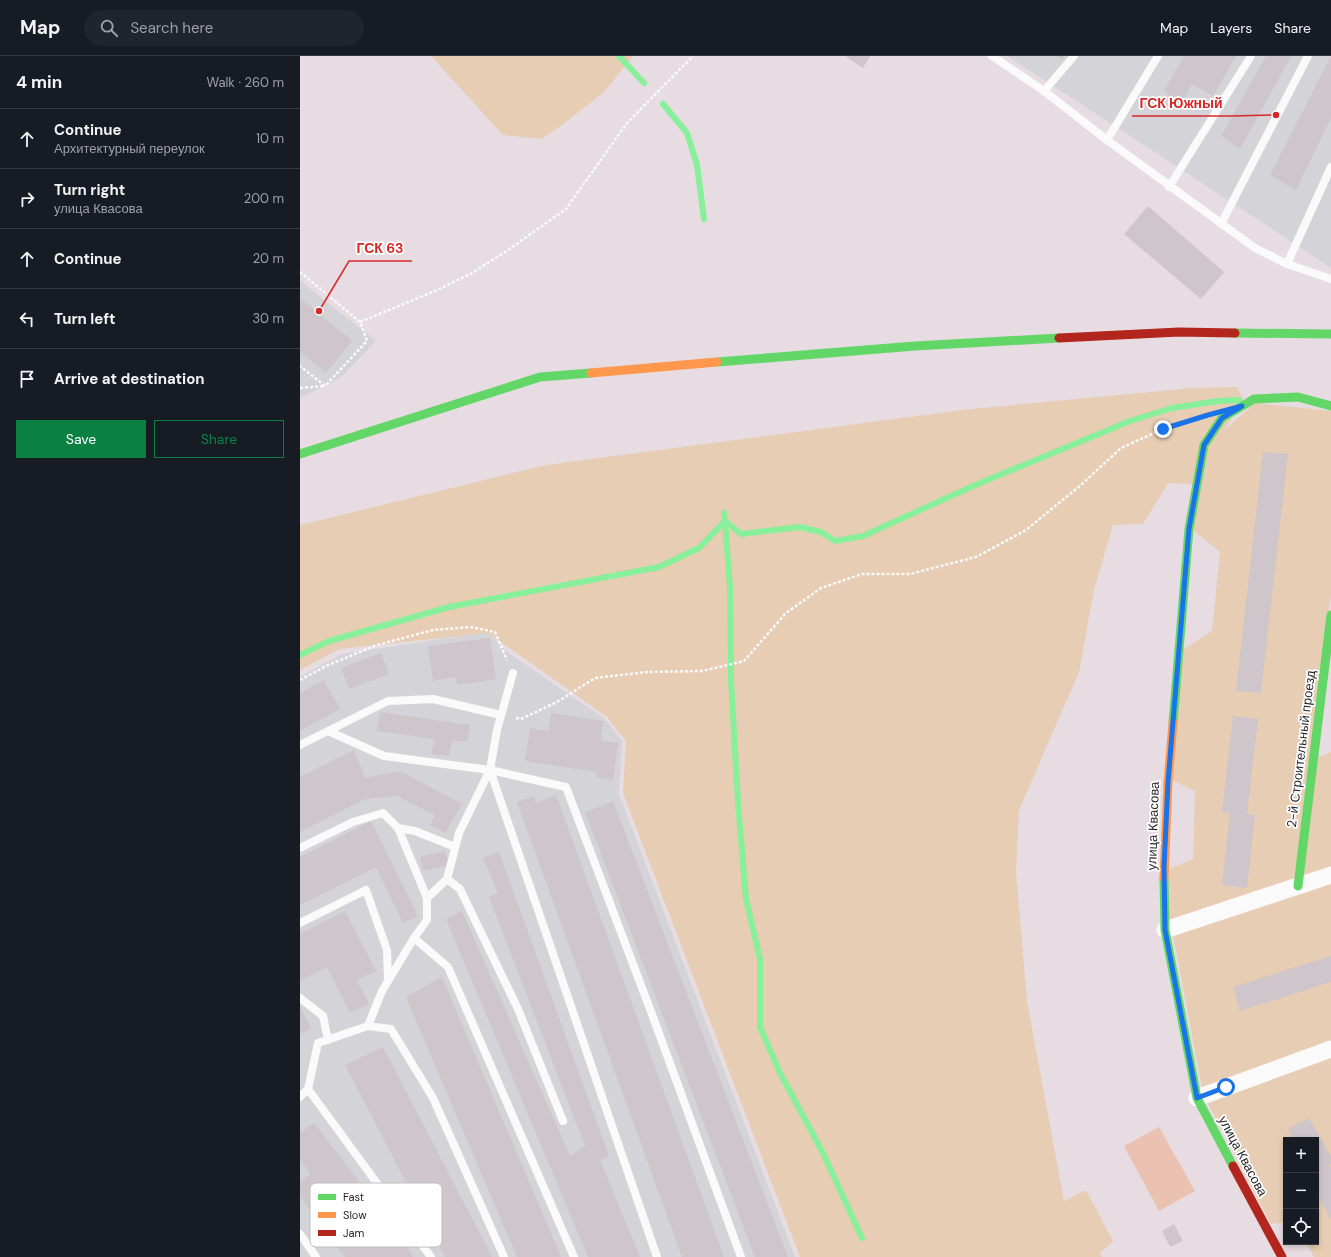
<!DOCTYPE html>
<meta charset="utf-8">
<style>
body{margin:0;font-family:"DM Sans",sans-serif;background:#20242c;color:#f1f3f6}
.controls{position:absolute;right:12px;bottom:12px;display:grid;overflow:hidden;border-radius:0px;box-shadow:0 2px 6px #0003}
.controls button{width:36px;height:36px;display:grid;place-items:center;padding:0;border:0;border-bottom:1px solid #363941;background:#171b24;color:#f1f3f6;font:20px sans-serif}
.stop{position:absolute;width:12px;height:12px;margin:-9px;border:3px solid #1a73e8;border-radius:50%;background:#fff}
.stop.end{background:#1a73e8;border-color:#fff;box-shadow:0 1px 4px #0008}
.list{margin:0;padding:0;list-style:none}
h2{display:flex;justify-content:space-between;align-items:center;height:52px;margin:0;padding:0 16px;font-size:17px}
h2 small{font-size:13px;font-weight:400;color:#9ea1a6}
.list li{display:grid;grid-template-columns:26px 1fr auto;gap:12px;align-items:center;box-sizing:border-box;height:60px;padding:0 16px;border-top:1px solid #363941}
.list b{display:block;font-size:15px;white-space:nowrap}
.list p{margin:0;font-size:13px;white-space:nowrap;color:#9ea1a6}
.list em{font-size:13px;font-style:normal;color:#9ea1a6}
.actions{display:flex;gap:8px;padding:12px 16px}
.actions a{flex:1;padding:9px 0;border:1px solid #0b8043;border-radius:0px;text-align:center;font-size:14px;color:#0b8043}
.actions .main{background:#0b8043;color:#fff}
.icon{flex:none;width:22px;height:22px;fill:none;stroke:currentColor;stroke-width:2;stroke-linecap:round;stroke-linejoin:round}
.map{position:relative;flex:none;width:1031px;height:1201px;overflow:hidden}
header{display:flex;align-items:center;gap:24px;box-sizing:border-box;height:56px;padding:0 20px;background:#171b24;border-bottom:1px solid #363941}
header strong{font-size:19px}
nav{display:flex;gap:22px;margin-inline-start:auto;font-size:14px}
.search{width:280px;height:36px;background:#20242c;display:flex;align-items:center;gap:10px;box-sizing:border-box;padding:0 14px;border-radius:22px;color:#9ea1a6;font-size:15px}
main{display:flex}
aside{flex:1;background:#171b24}
.map>svg:first-child{display:block}
.industrial{fill:#d4d3d7}
.green{fill:#e7cdb3}
.pitch{fill:#ebc2b1}
.lines{fill:none;stroke-linecap:round;stroke-linejoin:round}
.stream{stroke:#88ef9a;stroke-width:6}
.building{fill:#cec6ca}
.path{stroke:#fbfafa;stroke-width:2.5;stroke-dasharray:3 2;stroke-linecap:butt}
.lane{stroke:#fbfafa;stroke-width:8}
.street{stroke:#fbfafa;stroke-width:17}
.fast{stroke:#63d668;stroke-width:9}
.slow{stroke:#ff974d;stroke-width:9}
.jam{stroke:#b3261e;stroke-width:9}
.route{stroke:#1a73e8;stroke-width:5}
.labels{text-anchor:middle;dominant-baseline:central;stroke-width:3.5;stroke-linejoin:round;paint-order:stroke}
.street-label{font-size:13px;fill:#272727;stroke:#fff}
.key{fill:#fff;stroke:#bebebe;stroke-width:1}
.key-label{font-size:11px;fill:#272727}
.leader{fill:none;stroke:#d62828;stroke-width:1.5}
.callout-dot{fill:#d62828;stroke:#fff;stroke-width:1.5}
.callout-label{font-size:14px;text-anchor:middle;font-weight:bold;fill:#d62828;stroke:#fff;stroke-width:3.5;stroke-linejoin:round;paint-order:stroke}
</style>
<header>
<strong>Map</strong>
<div class="search"><svg class="icon" aria-label="search" viewBox="0 0 24 24"><circle cx="10" cy="10" r="6"/><path d="M15 15l6 6"/></svg>Search here</div>
<nav><a>Map</a><a>Layers</a><a>Share</a></nav>
</header>
<main>
<aside>
<h2>4 min<small>Walk · 260 m</small></h2>
<ul class="list">
<li><svg class="icon" aria-label="ahead" viewBox="0 0 24 24"><path d="M12 20V5M6 11l6-6 6 6"/></svg><div><b>Continue</b><p>Архитектурный переулок</p></div><em>10 m</em></li>
<li><svg class="icon" aria-label="right" viewBox="0 0 24 24"><path d="M7 20v-9h11M14 6l5 5-5 5"/></svg><div><b>Turn right</b><p>улица Квасова</p></div><em>200 m</em></li>
<li><svg class="icon" aria-label="ahead" viewBox="0 0 24 24"><path d="M12 20V5M6 11l6-6 6 6"/></svg><div><b>Continue</b></div><em>20 m</em></li>
<li><svg class="icon" aria-label="left" viewBox="0 0 24 24"><path d="M17 20v-9H6M10 6l-5 5 5 5"/></svg><div><b>Turn left</b></div><em>30 m</em></li>
<li><svg class="icon" aria-label="arrive" viewBox="0 0 24 24"><path d="M6 21V4h12l-3 4 3 4H6"/></svg><div><b>Arrive at destination</b></div></li>
</ul>
<div class="actions"><a class="main">Save</a><a>Share</a></div>
</aside>
<div class="map">
<svg width="1031" height="1201" viewBox="0 0 1031 1201">
<rect width="100%" height="100%" fill="#e6dce1"/>
<g class="industrial">
<path d="M707,0H1031V212L887,117Z"/>
<path d="M0,225L76,285L41,321L0,342Z"/>
<path d="M188,576L207,596L305,663L322,685L319,738L495,1201H0V621L42,598Z"/>
</g>
<g class="green">
<path d="M131,0H333L304,36L261,70L241,83L203,79Z"/>
<path d="M937,331L943,343L893,428L868,427L843,468L813,469L794,534L779,616L719,754L716,816L727,945L764,1145L786,1134L813,1185L800,1197L802,1201H500L323,737L326,685L307,661L188,577L39,593L0,614V469L246,409L662,354L892,332Z"/>
<path d="M955,347L1031,355V540L996,828L869,869L867,814L893,803L895,735L872,724L883,594L912,575L920,496L893,474L906,391Z"/>
<path d="M1031,696V816L1001,826L1017,702Z"/>
<path d="M1031,826V987L902,1032L873,879Z"/>
<path d="M1031,998V1201H1014L1006,1186H1016V1084H986V1166L971,1168L906,1044Z"/>
</g>
<path class="pitch" d="M859,1071L895,1135L859,1155L824,1090Z"/>
<g class="lines">
<g class="stream">
<path d="M319,0L344,27"/>
<path d="M363,48L387,77L397,109L404,163"/>
<path d="M425,465L430,531L431,624L438,747L446,843L460,903V971L480,1017L523,1097L562,1182"/>
<path d="M425,465L441,478L500,471L521,476L535,485L563,480L673,430L830,365L872,352L918,345L939,344"/>
<path d="M0,599L29,585L149,551L359,511L399,492L425,465L424,457"/>
</g>
</g>
<g class="building">
<path d="M545,0H570L563,12Z"/>
<path d="M756,0H764L762,4Z"/>
<path d="M884,0H936L913,40L892,28L881,47L864,35Z"/>
<path d="M966,0H991L940,93L921,80Z"/>
<path d="M1031,0V62L996,134L970,119Z"/>
<path d="M848,150L924,216L901,243L824,178Z"/>
<path d="M0,242L52,285L26,317L0,296Z"/>
<path d="M963,396L988,398L961,637L936,635Z"/>
<path d="M190,582L196,623L157,629L156,621L133,625L128,590Z"/>
<path d="M81,597L89,618L49,633L41,612Z"/>
<path d="M24,624L40,653L0,675V637Z"/>
<path d="M80,656L170,669L167,686L152,684L149,700L132,698L134,683L77,675Z"/>
<path d="M251,657L303,665L301,685L318,687L313,724L296,721L297,716L225,705L230,672L248,675Z"/>
<path d="M933,660L958,663L947,758L955,759L947,832L922,829L930,757L922,756Z"/>
<path d="M54,694L65,722L100,715L162,748L145,777L130,769L135,759L97,740L65,743L0,776V721Z"/>
<path d="M256,739L424,1201H382L217,746L234,740L236,747Z"/>
<path d="M313,745L488,1201H455L285,756Z"/>
<path d="M71,765L118,860L103,867L76,811L0,849V801Z"/>
<path d="M145,795L149,809L123,815L120,801Z"/>
<path d="M199,796L309,1100L300,1104L340,1201H288L146,863L162,855L270,1100L285,1090L189,841L198,837L183,802Z"/>
<path d="M45,855L76,915L57,924L69,948L50,957L27,911L0,925V878Z"/>
<path d="M1031,900V926L940,955L933,931Z"/>
<path d="M142,921L261,1201H217L106,941Z"/>
<path d="M0,950L11,972L0,978Z"/>
<path d="M83,991L192,1201H145L45,1009Z"/>
<path d="M1009,1062L1031,1100V1108L1029,1109L1031,1112V1163L1016,1136V1084H994L988,1073Z"/>
<path d="M14,1067L105,1185L113,1201H45L0,1140V1125L11,1118L0,1103V1076Z"/>
<path d="M874,1168L883,1185L870,1191L862,1175Z"/>
</g>
<g class="lines">
<g class="path">
<path d="M0,216L60,266L67,285L25,330L0,310"/>
<path d="M60,266L135,235L172,217L208,194L266,153L327,67L393,0"/>
<path d="M0,332L24,330"/>
<path d="M0,624L26,610L77,589L133,574L171,571L195,576L207,604"/>
<path d="M216,662L221,663L257,646L295,622L347,616L402,615L444,605L486,557L521,532L562,518H610L676,501L726,474L782,428L821,392L863,373L894,363"/>
</g>
<g class="lane">
<path d="M692,0L744,35L807,84L955,192L987,208L1031,223"/>
<path d="M744,35L774,0"/>
<path d="M807,84L858,0"/>
<path d="M869,131L951,0"/>
<path d="M921,168L1008,0"/>
<path d="M987,208L1031,111"/>
<path d="M28,675L88,645L133,643L201,659"/>
<path d="M0,689L28,675L84,700L190,714L357,1201"/>
<path d="M190,714L266,731L353,961L441,1201"/>
<path d="M98,772L115,775L155,791"/>
<path d="M0,792L53,766L83,757L98,772L127,842"/>
<path d="M147,823L160,833L218,953L263,1065"/>
<path d="M0,867L66,834L87,894L88,924"/>
<path d="M114,882L148,911L274,1201"/>
<path d="M0,942L23,960L28,984"/>
<path d="M68,970L91,973L133,1042L204,1201"/>
<path d="M8,1033L131,1201"/>
<path d="M0,1041L8,1033L18,987L68,970L82,935L114,882L127,864V842L147,823L159,777L190,714L197,674L213,617"/>
<path d="M0,1178L16,1201"/>
</g>
<g class="street">
<path d="M865,874L1031,819"/>
<path d="M897,1042L1031,993"/>
</g>
<g class="fast">
<path d="M935,277L1031,278"/>
<path d="M417,306L615,290L759,282"/>
<path d="M0,398L240,321L291,317"/>
<path d="M873,667L889,473L904,389L922,362L954,343L998,341L1031,350"/>
<path d="M864,822L865,874L897,1042L933,1110"/>
<path d="M998,830L1031,559"/>
</g>
<g class="slow">
<path d="M291,317L417,306"/>
<path d="M864,822L868,726L873,667"/>
</g>
<g class="jam">
<path d="M759,282L879,276L935,277"/>
<path d="M933,1110L982,1201"/>
</g>
</g>
<g class="lines">
<path class="route" d="M863,373L908,359L942,350L922,362L904,389L889,473L868,726L864,811L865,874L897,1042L926,1031"/>
</g>
<g class="labels">
<g class="street-label">
<text transform="translate(1001 693) rotate(-83)">2-й Строительный проезд</text>
<text transform="translate(853 770) rotate(-88)">улица Квасова</text>
<text transform="translate(943 1100) rotate(62)">улица Квасова</text>
</g>
</g>
<rect x="10" y="1127" width="132" height="64" rx="6" class="key"/>
<rect x="18" y="1138" width="18" height="6" fill="#63d668"/>
<rect x="18" y="1156" width="18" height="6" fill="#ff974d"/>
<rect x="18" y="1174" width="18" height="6" fill="#b3261e"/>
<g class="key-label">
<text x="43" y="1145">Fast</text>
<text x="43" y="1163">Slow</text>
<text x="43" y="1181">Jam</text>
</g>
<path class="leader" d="M976 59L931 60H832M19 255L49 205H112"/>
<g class="callout-dot">
<circle cx="976" cy="59" r="4"/>
<circle cx="19" cy="255" r="4"/>
</g>
<g class="callout-label">
<text x="881" y="52">ГСК Южный</text>
<text x="80" y="197">ГСК 63</text>
</g>
</svg>
<div class="controls">
<button>+</button>
<button>−</button>
<button><svg class="icon" aria-label="locate" viewBox="0 0 24 24"><circle cx="12" cy="12" r="6"/><path d="M12 2v4M12 18v4M2 12h4M18 12h4"/></svg></button>
</div>
<div class="stop" style="left:926px;top:1031px"></div>
<div class="stop end" style="left:863px;top:373px"></div>
</div>
</main>
